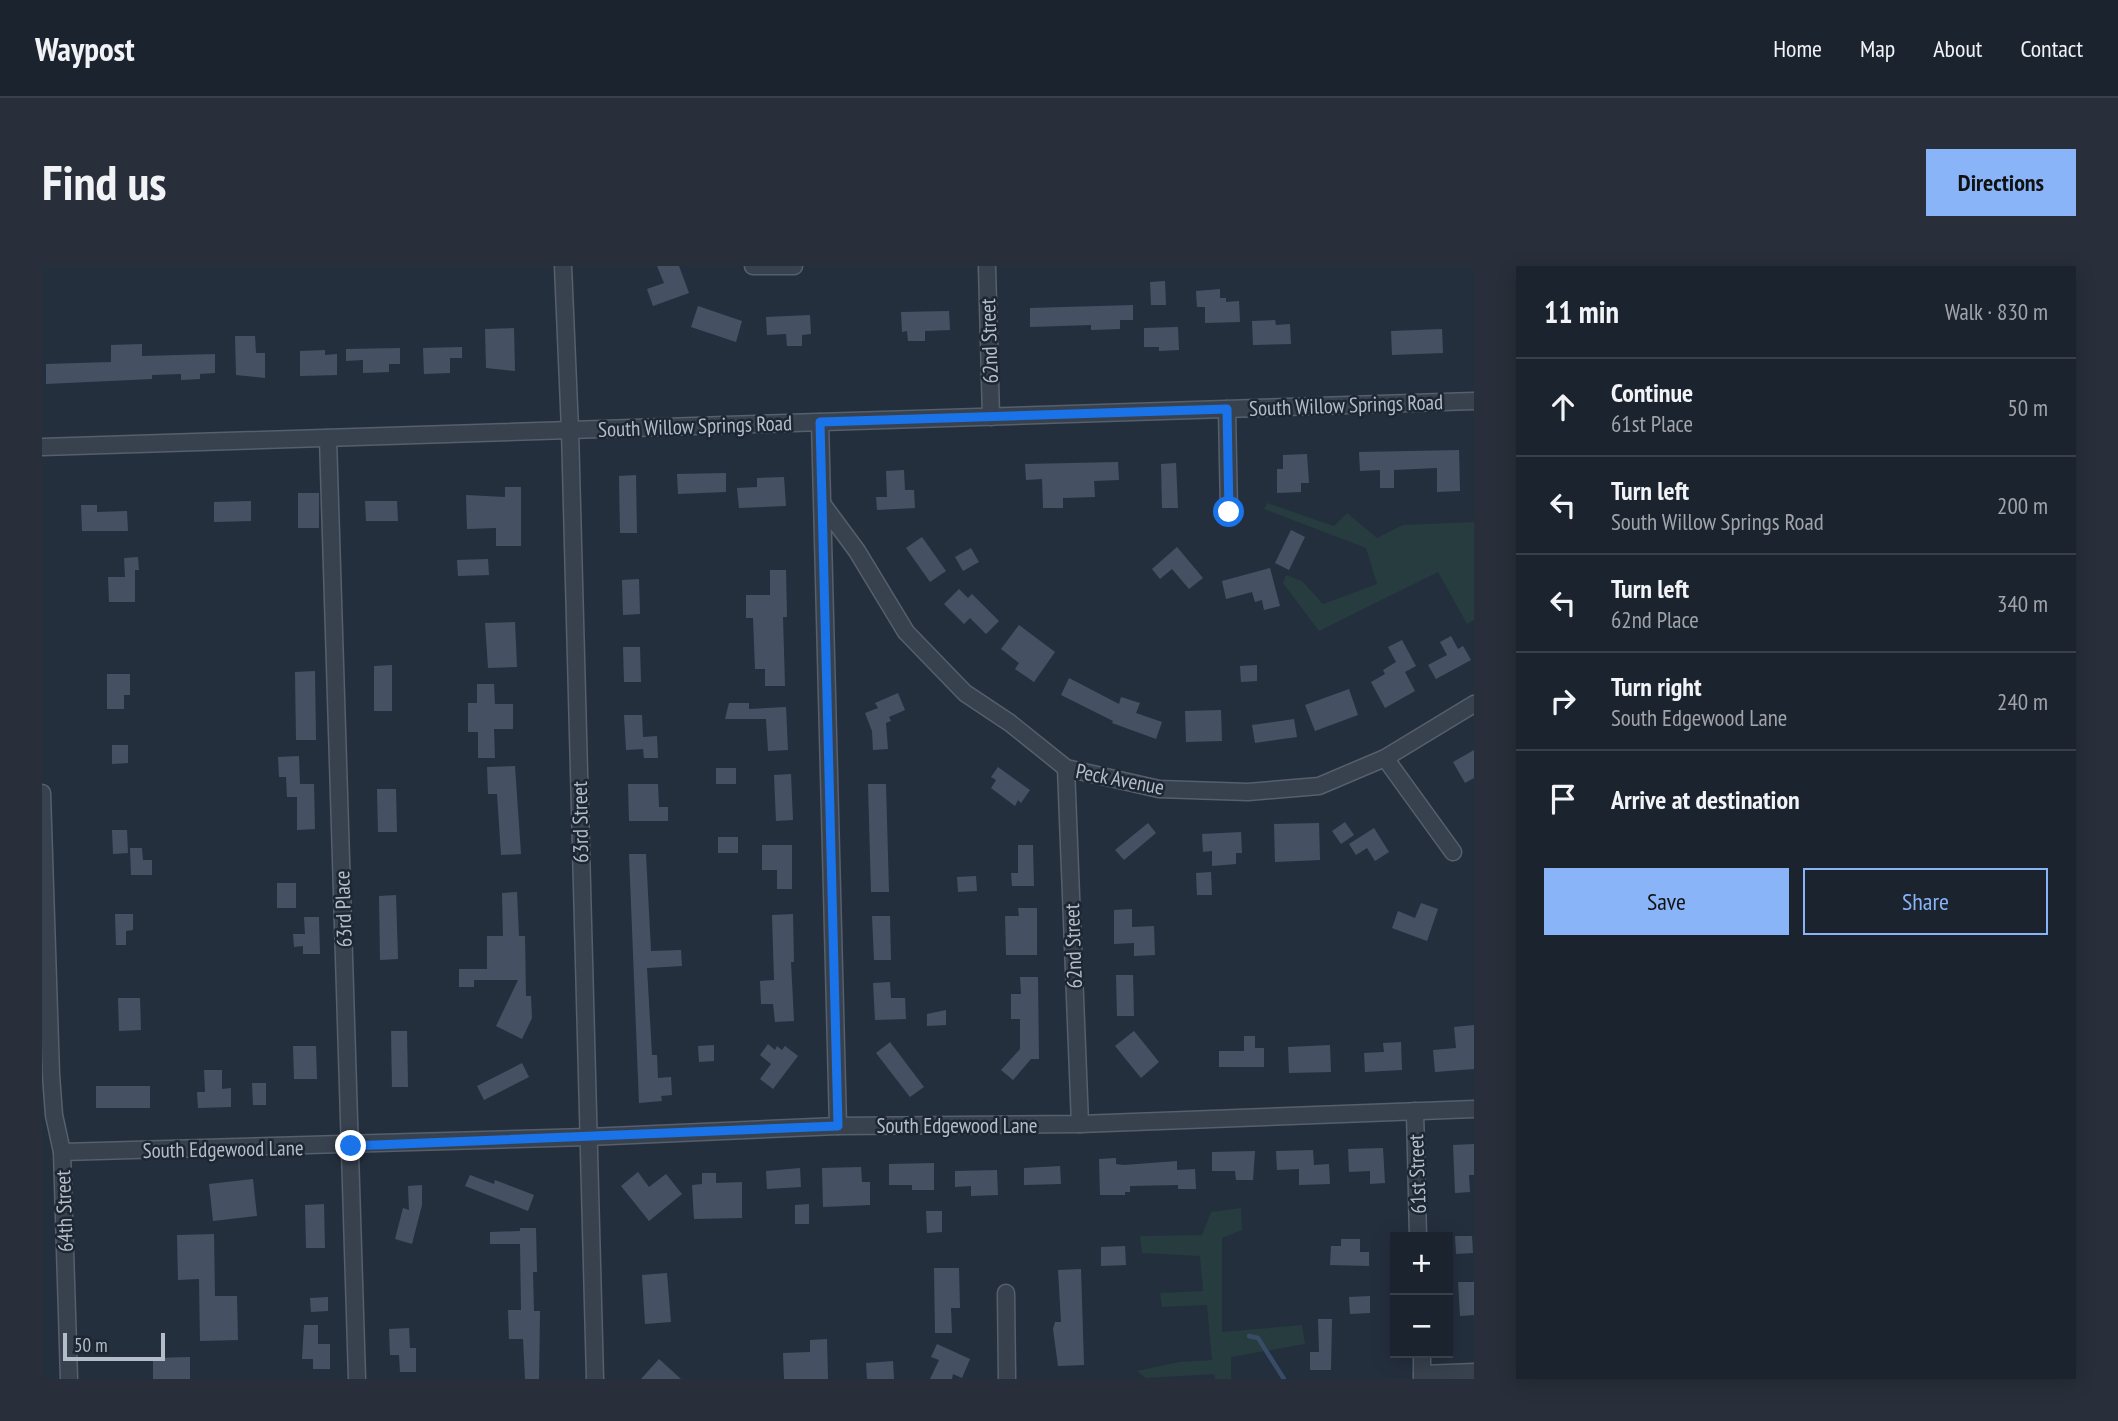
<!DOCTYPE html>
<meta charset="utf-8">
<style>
body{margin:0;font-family:"PT Sans Narrow",sans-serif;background:#282f3a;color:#f1f3f6}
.controls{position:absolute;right:21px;bottom:21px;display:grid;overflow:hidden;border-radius:0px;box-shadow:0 4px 18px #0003}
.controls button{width:63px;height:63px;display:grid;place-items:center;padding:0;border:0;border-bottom:2px solid #39404a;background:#1b232e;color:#f1f3f6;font:35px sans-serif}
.scale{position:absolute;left:21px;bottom:18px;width:102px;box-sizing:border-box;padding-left:7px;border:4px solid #b4bcc9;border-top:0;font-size:19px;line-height:24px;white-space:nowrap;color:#b4bcc9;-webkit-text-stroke:5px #1d2633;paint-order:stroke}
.stop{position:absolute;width:21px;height:21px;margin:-16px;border:5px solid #1a73e8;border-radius:50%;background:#fff}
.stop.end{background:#1a73e8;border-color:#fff;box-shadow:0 2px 7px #0008}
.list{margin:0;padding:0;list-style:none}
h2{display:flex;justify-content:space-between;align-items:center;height:91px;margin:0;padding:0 28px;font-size:30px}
h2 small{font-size:23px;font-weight:400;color:#a0a4aa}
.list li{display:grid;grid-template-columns:46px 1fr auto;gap:21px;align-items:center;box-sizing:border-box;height:98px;padding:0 28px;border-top:2px solid #39404a}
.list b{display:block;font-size:26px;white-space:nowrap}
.list p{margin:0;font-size:23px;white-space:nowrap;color:#a0a4aa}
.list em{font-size:23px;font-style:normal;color:#a0a4aa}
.actions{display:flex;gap:14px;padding:21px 28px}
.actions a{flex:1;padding:16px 0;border:2px solid #8ab4f8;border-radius:0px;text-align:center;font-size:24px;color:#8ab4f8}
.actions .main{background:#8ab4f8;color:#111}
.icon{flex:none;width:38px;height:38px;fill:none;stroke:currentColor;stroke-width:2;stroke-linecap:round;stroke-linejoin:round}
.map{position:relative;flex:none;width:1432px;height:1113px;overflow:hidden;border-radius:0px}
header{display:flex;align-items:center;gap:42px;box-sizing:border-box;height:98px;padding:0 35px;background:#1b232e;border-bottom:2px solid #39404a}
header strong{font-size:33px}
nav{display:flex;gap:38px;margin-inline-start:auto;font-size:24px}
.intro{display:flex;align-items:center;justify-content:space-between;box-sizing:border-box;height:168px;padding:0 42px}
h1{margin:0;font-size:49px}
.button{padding:18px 32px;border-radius:0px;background:#8ab4f8;color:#111;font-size:24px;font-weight:700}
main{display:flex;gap:42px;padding:0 42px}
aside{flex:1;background:#1b232e;border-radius:0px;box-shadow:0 4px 18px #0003}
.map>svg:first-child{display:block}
.green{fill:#263c3f}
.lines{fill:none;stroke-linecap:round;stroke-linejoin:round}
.stream{stroke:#394c67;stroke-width:4.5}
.building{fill:#455162}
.minor-casing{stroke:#565f6c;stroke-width:19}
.minor{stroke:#38414e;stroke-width:16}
.route{stroke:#1a73e8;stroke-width:9}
.labels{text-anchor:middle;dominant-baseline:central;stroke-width:5;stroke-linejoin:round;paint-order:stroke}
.street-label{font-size:21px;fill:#b4bcc9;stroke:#1d2633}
</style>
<header>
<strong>Waypost</strong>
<nav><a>Home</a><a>Map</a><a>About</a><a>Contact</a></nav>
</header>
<div class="intro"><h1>Find us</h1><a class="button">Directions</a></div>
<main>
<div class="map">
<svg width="1432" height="1113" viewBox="0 0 1432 1113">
<rect width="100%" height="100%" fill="#242f3e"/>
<g class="green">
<path d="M1225,237L1292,260L1305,247L1335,272L1361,259L1432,256V354L1425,358L1396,306L1277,365L1241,317L1244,309L1260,315L1281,338L1335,318L1324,282L1222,243Z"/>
<path d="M1199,942L1200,964L1180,972V1066L1260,1059L1263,1078L1189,1091V1113H1173L1172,1108L1104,1112L1095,1105L1137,1096L1170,1094L1165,1039L1120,1041L1118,1027L1161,1025L1158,990L1100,987L1098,970L1160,969L1169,946Z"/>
</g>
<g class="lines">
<path class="stream" d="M1207,1070L1216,1072L1242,1113"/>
</g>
<g class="building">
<path d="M615,0H637L647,27L611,40L605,23L622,17Z"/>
<path d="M1123,15L1124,39H1109L1108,16Z"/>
<path d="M1178,23V32H1184V36L1197,35L1198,56L1163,57V41H1155L1154,25Z"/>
<path d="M1091,39V54H1078V63L1049,64V59L988,61V42Z"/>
<path d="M656,40L700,55L694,76L649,61Z"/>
<path d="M907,45L908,64L883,65V75H866L865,65L860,66L859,46Z"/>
<path d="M768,49L769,68L760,69V80H745L744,68L725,69L724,51Z"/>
<path d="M1233,54L1234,59L1248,58L1249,78L1211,79L1210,55Z"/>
<path d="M1136,61L1137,84L1117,85V81H1102V62Z"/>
<path d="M472,62L473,105L444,102L443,63Z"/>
<path d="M1400,63L1401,87L1350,89L1349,65Z"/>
<path d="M193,70H213L214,87H223V112L194,109Z"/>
<path d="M100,78V90L173,88V107L158,108V113L139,114V108L110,109V113L4,118V98L69,96V79Z"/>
<path d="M420,81V92H408V107L382,108L381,82Z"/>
<path d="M358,82V98H347V106L321,107V94L304,95V83Z"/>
<path d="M283,84V89L295,88V109L258,110V85Z"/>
<path d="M1417,184L1418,225L1395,226V202L1352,204V222H1338V204L1318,205L1317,186Z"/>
<path d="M1265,188L1267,217H1259V226L1235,227V203H1241V189Z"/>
<path d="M1076,196L1077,214L1052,215L1053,231L1021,232V242H1001L1000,213L984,214L983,198Z"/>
<path d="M1134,197L1136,242H1120L1119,198Z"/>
<path d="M862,204L863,224H872L873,242L835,244L834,231H845L844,205Z"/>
<path d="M684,207V226L636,228L635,208Z"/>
<path d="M594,209L595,267H578L577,210Z"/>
<path d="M742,211L744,240L697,242L695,222L715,221V212Z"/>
<path d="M463,221H479V280H454V262L425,263L424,229L463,231Z"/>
<rect x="256" y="227" width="21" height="35"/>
<path d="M209,235V255L172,256V236Z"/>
<path d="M323,235H355L356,255H324Z"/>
<path d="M39,239H55V246L85,245L86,265H40Z"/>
<path d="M1249,264L1263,271L1247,304L1233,297Z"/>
<path d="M880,271L904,305L888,316L864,282Z"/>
<path d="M1135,281L1161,312L1147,323L1130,303L1118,313L1110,303Z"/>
<path d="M929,282L937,296L921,305L913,291Z"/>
<path d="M96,291L97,304H93V336H67L66,311H83L82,292Z"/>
<path d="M446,293L447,309L416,310L415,294Z"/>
<path d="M1228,302L1238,340L1222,344L1220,334L1213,336L1210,326L1184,333L1180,315Z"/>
<path d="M728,304H744L745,351H741L743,420H723V403H713L711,352H704V329H728Z"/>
<path d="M597,313L598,348L581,349L580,314Z"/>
<path d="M917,323L926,332L930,328L957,355L944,368L928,352L922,358L902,338Z"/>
<path d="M473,356L475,401L446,402L443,357Z"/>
<path d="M977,359L1013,386L992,416L973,403L977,397L959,383Z"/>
<path d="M1409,370L1416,383L1421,380L1429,394L1394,413L1386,399L1405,389L1398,376Z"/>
<path d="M1360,374L1374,400L1363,406L1373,425L1343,442L1329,416L1343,408L1341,404L1354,396L1346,381Z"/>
<path d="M581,381H598L599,416H582Z"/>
<path d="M350,399V445H332V400Z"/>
<path d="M1215,399V415L1199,416L1198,400Z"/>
<path d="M273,405L274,474H254L253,406Z"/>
<path d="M65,408H88V429H82V443H65Z"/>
<path d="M1027,412L1077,438L1079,431L1098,437L1094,447L1120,456L1114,473L1070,457L1071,455L1019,429Z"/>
<path d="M435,418H452L453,438H471V463H452L453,492H436V466H426V437H435Z"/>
<path d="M1307,423L1316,449L1273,465L1263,439Z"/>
<path d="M856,427L863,444L847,451L849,455L844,457L846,483L831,484L830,465L823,447L836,442L833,437Z"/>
<path d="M687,437H707V443L744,441L746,484L726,485L724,453H683Z"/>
<path d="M1179,444L1180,475L1144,476L1143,445Z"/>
<path d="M582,449H600L601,471L615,470L616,492H602L601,483L584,484Z"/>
<path d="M1252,453L1255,471L1213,477L1210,459Z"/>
<path d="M70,479H86V497L70,498Z"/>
<path d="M1432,484V512L1423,517L1411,496Z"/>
<path d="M257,490L258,518H272L273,563L255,564V531H245L244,511H237L236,491Z"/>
<path d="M473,500L479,588L459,589L455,528H446L445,501Z"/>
<path d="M956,501L988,524L979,537L976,534L973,540L949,522L954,514L949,511Z"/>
<rect x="674" y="502" width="20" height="16"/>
<path d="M749,508L751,554L734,555L732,509Z"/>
<path d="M586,518H616L617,541H626V555H587Z"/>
<path d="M826,518H844L847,626H829Z"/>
<path d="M335,523H354L355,566H336Z"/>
<path d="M1303,556L1312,569L1299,578L1290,565Z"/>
<path d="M1106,557L1114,567L1082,594L1073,584Z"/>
<path d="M1277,557L1278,594L1233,596L1232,558Z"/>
<path d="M1332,562L1347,586L1333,595L1325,582L1314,589L1307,578Z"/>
<path d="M70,564H85L86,587L71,588Z"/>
<path d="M1199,566L1200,587H1194V598L1170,600V585L1161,586L1160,568Z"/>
<rect x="676" y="571" width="20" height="16"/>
<path d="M720,579H750V623H735V604H720Z"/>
<path d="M976,579H991L992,620H970L969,607H976Z"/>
<path d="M88,582H100L101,594H110V609H89Z"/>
<path d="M587,588H604L609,685L639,684L640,700L605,702L610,789H615L616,812L629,811L630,829L619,830L620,835L597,837Z"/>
<path d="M1169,606L1170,629H1155L1154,607Z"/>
<path d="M934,610L935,625L916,626L915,611Z"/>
<rect x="235" y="617" width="19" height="25"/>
<path d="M475,626L477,670H483L484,730H489L490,752L480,773L454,760L476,714H432V721H417V703H445V670H461L460,627Z"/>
<path d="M354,629L356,693L338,694L337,630Z"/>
<path d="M1379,637L1396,643L1385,675L1350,662L1356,645L1373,652Z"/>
<path d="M976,642H995V689H964L963,650H977Z"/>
<path d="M1090,643V661L1112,660L1113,689L1092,690V677L1072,678V644Z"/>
<path d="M73,648H91V664L84,665V679H74Z"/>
<path d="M751,648L752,696H749L752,755L733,756L731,738H719L718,715L732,714L730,649Z"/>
<path d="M830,650H848L849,694H832Z"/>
<path d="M262,651H277L278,688H261V680L252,681L251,668H263Z"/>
<path d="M1074,709H1091L1092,750H1075Z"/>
<path d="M978,711H996L997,793H989L971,814L959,804L978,783V753H969V728H979Z"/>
<path d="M848,716L849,732H863L864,753L833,754L831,717Z"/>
<path d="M76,732H98L99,764L77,765Z"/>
<path d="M904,744V759L885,760V748Z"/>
<path d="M1432,759V803L1393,806L1391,784L1414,782L1412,761Z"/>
<path d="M349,765H365L366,821H350Z"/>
<path d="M1092,765L1117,796L1099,812L1073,780Z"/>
<path d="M1202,770H1213V782H1222V801H1177V785H1202Z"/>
<path d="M848,776L882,821L868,831L834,787Z"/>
<path d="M1359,776L1360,804L1323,806L1322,787L1342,786L1341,777Z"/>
<path d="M726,778L733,784L735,780L740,784L743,780L756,790L731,823L718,813L729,798L718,789Z"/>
<path d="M672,779V795L657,796L656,780Z"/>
<path d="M1288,779L1289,806L1247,807L1246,781Z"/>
<path d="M251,780H274L275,813H252Z"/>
<path d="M480,797L487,811L442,834L435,820Z"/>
<path d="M162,804H180V823L189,822V841L156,842L155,826H163Z"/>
<path d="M210,817H224V839H211Z"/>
<rect x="54" y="820" width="54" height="22"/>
<path d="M1432,878V909H1427L1428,926L1413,927L1411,879Z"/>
<path d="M1341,882L1343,917L1328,918V905L1307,906L1306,883Z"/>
<path d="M1271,884L1272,899L1287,898L1288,918L1257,919V903L1235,904L1234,885Z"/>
<path d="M1213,885L1211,914H1194L1193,905H1170V886Z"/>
<path d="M1074,892V898L1082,899L1135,895V904L1153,903L1154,923H1136V919L1088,920V926H1083V929H1058L1057,893Z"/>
<path d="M892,897V924H870V919H847V898Z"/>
<path d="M1018,900L1019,918L982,919V902Z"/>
<path d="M819,901L820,916H828V939L781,941L780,902Z"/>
<path d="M758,902L759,921L725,923L724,905Z"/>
<path d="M955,904L956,929L929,930V920L913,921V905Z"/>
<path d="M596,906L607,921L624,908L640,928L607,955L579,920Z"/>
<path d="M660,907H674V917L700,916V952L652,953L650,919L660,918Z"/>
<path d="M428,909L452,918L453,914L492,929L486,945L423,920Z"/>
<path d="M211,913L215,950L171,955L167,918Z"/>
<path d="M380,919V939L370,978L353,973L361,942L367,944L366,920Z"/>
<path d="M282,938L283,982H264L263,939Z"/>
<path d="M767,938V958H753V939Z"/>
<path d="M884,945H900V966L885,967Z"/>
<path d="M478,962H494L495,1006H491L492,1045H498L497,1113H483L481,1073H467L466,1044H479L478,978H448V966L478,965Z"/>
<path d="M172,968L173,1030H195L196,1074L158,1075L157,1013L136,1014L135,969Z"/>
<path d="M1413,970H1430L1431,987L1414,988Z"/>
<path d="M1299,973H1318V986H1327V1000L1288,999L1289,980H1299Z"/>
<path d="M1083,980L1084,999L1059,1000V981Z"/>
<path d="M892,1002H917L918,1042H909L910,1067H893Z"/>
<path d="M1039,1003L1042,1099L1016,1100L1011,1063L1013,1056H1019L1016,1004Z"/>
<path d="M625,1007L629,1056L603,1058L600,1009Z"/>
<path d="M1416,1016H1432V1049L1418,1050Z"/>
<path d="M1328,1030V1047L1308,1048L1307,1031Z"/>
<path d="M286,1031V1045L269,1046L268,1032Z"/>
<path d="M1276,1053H1290L1289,1104H1268V1086H1277Z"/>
<path d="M262,1059H276V1078H288V1103H271V1093H260Z"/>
<path d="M367,1062L368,1082H374V1106H358L357,1089H348L347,1063Z"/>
<path d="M785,1073L786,1113H742L741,1087L768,1086V1074Z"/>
<path d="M895,1078L928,1093L920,1112L911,1108L910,1113H888L897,1094L889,1091Z"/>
<path d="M148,1091V1113H111V1092Z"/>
<path d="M617,1093L639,1113H599Z"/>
<path d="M851,1095L852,1113H825L824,1097Z"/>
</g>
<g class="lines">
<defs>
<g id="minor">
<path d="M521,0L528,164L553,1113"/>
<path d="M711,0H752"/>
<path d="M945,0L949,151"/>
<path d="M1185,143L1187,246"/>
<path d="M778,156L796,860"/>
<path d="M286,172L315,1113"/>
<path d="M0,181L1432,135"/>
<path d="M781,239L815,285L864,366L923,427L968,457L1024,502L1117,523L1206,526L1277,520L1343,492L1432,438"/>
<path d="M1343,492L1411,586"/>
<path d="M1024,502L1038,858"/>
<path d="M0,527L9,809L12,849L20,886L27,1113"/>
<path d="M1373,845L1376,971"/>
<path d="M20,886L546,871L796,860L1038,858L1432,843"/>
<path d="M964,1027L965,1113"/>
<path d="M1380,1087V1113"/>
<path d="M1380,1108L1432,1106"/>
</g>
</defs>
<use href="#minor" class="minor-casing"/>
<use href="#minor" class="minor"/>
</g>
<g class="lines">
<path class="route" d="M309,880L796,860L778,156L1185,143L1187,246"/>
</g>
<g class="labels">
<g class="street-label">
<text transform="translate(947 75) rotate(-92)">62nd Street</text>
<text transform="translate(1304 139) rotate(-2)">South Willow Springs Road</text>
<text transform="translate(653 160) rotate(-2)">South Willow Springs Road</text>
<text transform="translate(1078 513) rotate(11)">Peck Avenue</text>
<text transform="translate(538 556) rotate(-91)">63rd Street</text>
<text transform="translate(301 643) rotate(-92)">63rd Place</text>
<text transform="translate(1031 680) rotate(-92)">62nd Street</text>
<text x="915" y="859">South Edgewood Lane</text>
<text transform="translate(181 883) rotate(-1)">South Edgewood Lane</text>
<text transform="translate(1375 908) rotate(-92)">61st Street</text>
<text transform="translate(22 945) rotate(-92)">64th Street</text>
</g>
</g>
</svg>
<div class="controls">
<button>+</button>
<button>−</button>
</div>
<div class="scale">50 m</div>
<div class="stop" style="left:1187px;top:246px"></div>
<div class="stop end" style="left:309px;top:880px"></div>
</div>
<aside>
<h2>11 min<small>Walk · 830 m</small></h2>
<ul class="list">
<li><svg class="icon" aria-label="ahead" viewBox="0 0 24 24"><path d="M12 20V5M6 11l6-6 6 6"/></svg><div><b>Continue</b><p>61st Place</p></div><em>50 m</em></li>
<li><svg class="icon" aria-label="left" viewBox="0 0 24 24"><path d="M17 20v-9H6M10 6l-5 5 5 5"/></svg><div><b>Turn left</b><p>South Willow Springs Road</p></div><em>200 m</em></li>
<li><svg class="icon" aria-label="left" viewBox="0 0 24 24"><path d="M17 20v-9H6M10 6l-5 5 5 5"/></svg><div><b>Turn left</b><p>62nd Place</p></div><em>340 m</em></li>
<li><svg class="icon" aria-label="right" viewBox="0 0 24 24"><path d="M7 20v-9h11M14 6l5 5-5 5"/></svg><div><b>Turn right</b><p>South Edgewood Lane</p></div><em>240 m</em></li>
<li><svg class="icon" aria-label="arrive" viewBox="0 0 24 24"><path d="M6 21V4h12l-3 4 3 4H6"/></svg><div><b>Arrive at destination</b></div></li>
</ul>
<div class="actions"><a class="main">Save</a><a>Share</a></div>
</aside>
</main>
